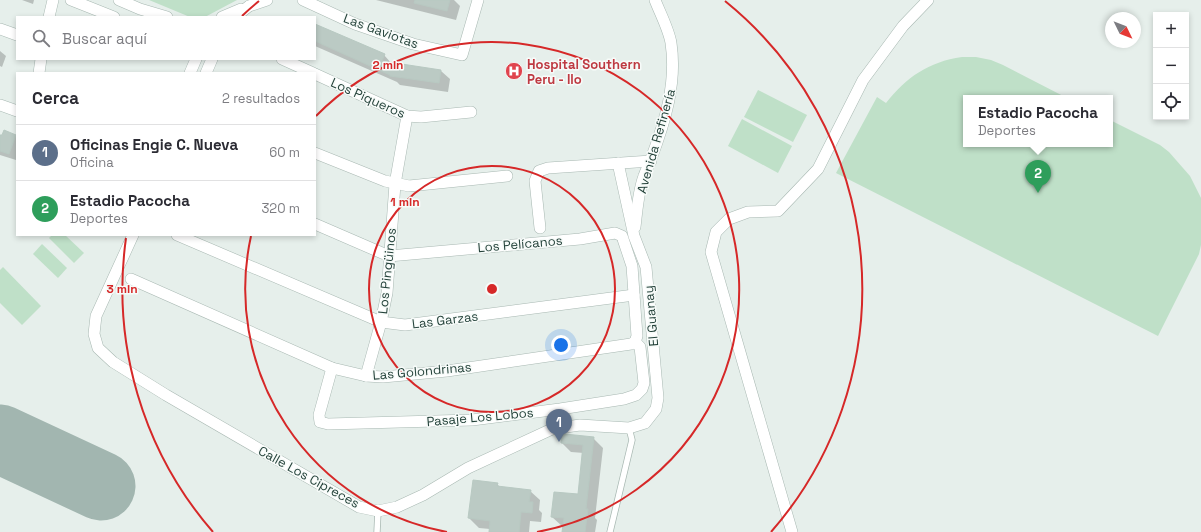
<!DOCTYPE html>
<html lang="es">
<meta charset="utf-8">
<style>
body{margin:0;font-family:"Space Grotesk",sans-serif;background:#f2f2f3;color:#2b2b33}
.controls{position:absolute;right:12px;top:12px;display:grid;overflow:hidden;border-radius:0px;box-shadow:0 2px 6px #0003}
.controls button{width:36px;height:36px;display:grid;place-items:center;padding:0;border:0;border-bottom:1px solid #e1e1e2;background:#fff;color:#2b2b33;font:20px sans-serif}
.compass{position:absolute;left:1105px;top:12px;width:36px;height:36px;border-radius:50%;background:#fff;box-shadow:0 2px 6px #0003;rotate:133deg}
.you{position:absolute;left:561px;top:345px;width:14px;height:14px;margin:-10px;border:3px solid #fff;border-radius:50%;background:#1a73e8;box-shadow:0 0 0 6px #1a73e833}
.badge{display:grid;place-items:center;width:26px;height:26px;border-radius:50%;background:#855347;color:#fff;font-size:13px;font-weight:700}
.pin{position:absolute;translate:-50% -33px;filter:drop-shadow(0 1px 2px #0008)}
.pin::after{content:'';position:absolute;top:21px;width:14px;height:12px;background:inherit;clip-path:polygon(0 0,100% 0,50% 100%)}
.popup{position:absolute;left:963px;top:95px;width:150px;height:52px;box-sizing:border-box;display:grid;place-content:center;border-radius:0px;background:#fff;filter:drop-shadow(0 1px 3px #0005);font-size:13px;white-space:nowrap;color:#7c7c81}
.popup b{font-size:15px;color:#2b2b33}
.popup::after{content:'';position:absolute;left:50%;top:100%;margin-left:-8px;border:8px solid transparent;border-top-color:#fff}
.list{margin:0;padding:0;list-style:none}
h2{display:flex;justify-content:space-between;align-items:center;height:52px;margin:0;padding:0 16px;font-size:17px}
h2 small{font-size:13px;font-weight:400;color:#7c7c81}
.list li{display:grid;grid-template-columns:26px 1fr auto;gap:12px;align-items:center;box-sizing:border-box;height:56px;padding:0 16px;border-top:1px solid #e1e1e2}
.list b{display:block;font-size:15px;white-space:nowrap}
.list p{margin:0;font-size:13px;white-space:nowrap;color:#7c7c81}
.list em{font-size:13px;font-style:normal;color:#7c7c81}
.icon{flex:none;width:22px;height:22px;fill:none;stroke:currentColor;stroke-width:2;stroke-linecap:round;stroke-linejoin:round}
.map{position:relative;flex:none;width:1201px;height:532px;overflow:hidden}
.search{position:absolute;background:#fff;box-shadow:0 2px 6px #0003;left:16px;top:16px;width:300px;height:44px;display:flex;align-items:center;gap:10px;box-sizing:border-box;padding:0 14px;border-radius:0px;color:#7c7c81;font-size:15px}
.panel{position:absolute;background:#fff;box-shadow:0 2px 6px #0003;left:16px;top:72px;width:300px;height:164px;border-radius:0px}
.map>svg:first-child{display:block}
.green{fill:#bfe0c8}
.shadow{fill:#0003}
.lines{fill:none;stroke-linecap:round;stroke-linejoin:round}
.runway{stroke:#a2b6b0;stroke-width:69}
.building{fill:#bbcac4;stroke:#b8c9c2}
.service-casing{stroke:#a8b8b2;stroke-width:7}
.minor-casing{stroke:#a8b8b2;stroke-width:12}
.service{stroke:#fff;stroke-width:5.5}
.minor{stroke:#fff;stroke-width:11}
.ring{fill:none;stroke:#d62828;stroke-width:2}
.labels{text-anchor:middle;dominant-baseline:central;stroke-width:3;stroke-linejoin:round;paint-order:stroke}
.street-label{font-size:13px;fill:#24423a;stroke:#f7fbf9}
.health-label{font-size:13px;font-weight:bold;fill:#be3a42;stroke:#f7fbf9;text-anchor:start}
.centre{fill:#d62828;stroke:#f7fbf9;stroke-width:2}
.ring-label{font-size:12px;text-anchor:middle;font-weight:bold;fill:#d62828;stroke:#f7fbf9;stroke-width:3;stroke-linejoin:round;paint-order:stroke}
</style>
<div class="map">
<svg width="1201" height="532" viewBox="0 0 1201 532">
<rect width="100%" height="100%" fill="#e6efeb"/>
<g class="green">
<path d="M149,0H237L205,17H190Z"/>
<path d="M962,57H976L991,60L1003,65L1067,98H966V144H1110V120L1160,145L1169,152L1190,176L1201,198V245L1199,254L1158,336L836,173L877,97L886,103C907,77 928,62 962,57Z"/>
<path d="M758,90L807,115L793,142L744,117Z"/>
<path d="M742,119L792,146L778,173L728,146Z"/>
<path d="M52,235H65L84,253L74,263L49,238Z"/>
<path d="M42,244L67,268L58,278L33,254Z"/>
<path d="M3,267L41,306L22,325L0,303V270Z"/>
</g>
<g class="shadow">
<path d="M22,0H34L33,4Z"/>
<path d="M376,0H454L460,6L456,20Z"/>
<path d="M315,25L384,55L392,64L441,71L450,79L448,92L400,85L397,82L315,46Z"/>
<path d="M0,51L6,56L2,67L0,66Z"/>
<path d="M0,136H15L17,137L16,160L0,155Z"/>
<path d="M593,438L603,448L595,518L597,520L595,532H563L564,526H562L552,517L579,496L584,453L571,452L562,443Z"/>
<path d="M497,484L501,488L530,491L540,500L539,510L542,513L541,522L530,521L529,532H490V529L479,528L469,518Z"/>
</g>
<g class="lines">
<path class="runway" d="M0,439L101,486"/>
</g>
<g class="building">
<path d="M415,0H450L447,11L414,3Z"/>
<path d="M315,24L385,54L382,61L441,70L439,83L390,76V75L315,41Z"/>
<path d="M4,130L16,135L9,154L0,151V135H2Z"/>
<path d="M565,434L594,437L586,509H588L585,532H562L564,518L551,517L554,492L578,494L583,445L561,443V435Z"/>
<path d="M473,480L498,483L497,486L531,490L529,502H533L532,513L521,512L519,532H489L490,521L468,518Z"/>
</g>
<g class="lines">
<defs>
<g id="service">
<path d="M377,532L378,511"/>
<path d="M610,532L632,440L629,428"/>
</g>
<g id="minor">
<path d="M71,0L114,17"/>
<path d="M119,0L140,9L167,17"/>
<path d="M303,0L355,24L413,44L462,55L478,0"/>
<path d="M49,17L53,0"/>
<path d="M222,17L241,9"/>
<path d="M235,17L249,6L267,0"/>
<path d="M0,29L17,35"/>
<path d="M282,59L313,73"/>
<path d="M39,73L41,59"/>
<path d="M190,73L196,59"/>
<path d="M206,73L212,59"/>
<path d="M315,74L407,116L421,117L471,112"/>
<path d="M0,105L17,111"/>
<path d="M315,153L385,181L409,186L507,176"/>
<path d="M315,224L389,256L580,239L615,233L622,236L632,266L637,336L635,342"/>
<path d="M635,227C637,211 638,192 644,176C646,170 649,165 651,159C665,122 677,83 671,43C669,30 660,13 655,0"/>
<path d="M540,228L535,181L539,171L548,168L651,161"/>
<path d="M133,235L96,316L94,334L98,348L113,362L166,395L359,507L378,511L397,507L423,495L468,468L552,429L580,425L629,428L645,423L656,409L658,398L646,267L634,236L618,163"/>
<path d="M177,235L381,322L405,325L634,295"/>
<path d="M131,279L332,368L366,376L383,377L447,371L631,344L635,342"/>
<path d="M332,368L319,415L320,422L328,424L472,420L560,409L624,399L636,395L642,389L644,383L640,347L635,342"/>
<path d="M366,376L381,322L387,293L395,184L407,116"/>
<path d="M792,532L711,252L716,232L729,219L748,212L778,211L818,169L863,80L903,26L928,0"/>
</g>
</defs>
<use href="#service" class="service-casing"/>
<use href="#minor" class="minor-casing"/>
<use href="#service" class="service"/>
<use href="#minor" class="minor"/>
</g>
<g class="ring">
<circle cx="492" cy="289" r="123"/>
<path d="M447 532A247 247 0 0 1 251 236M316 116A247 247 0 1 1 537 532"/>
<path d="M213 532A370 370 0 0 1 126 238M242 16A370 370 0 0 1 259 1M725 1A370 370 0 0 1 771 532"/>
</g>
<defs>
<symbol id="hospital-disc" viewBox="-11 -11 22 22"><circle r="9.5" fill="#e0444e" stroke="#f7fbf9"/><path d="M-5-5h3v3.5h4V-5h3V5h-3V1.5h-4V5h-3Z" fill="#fff"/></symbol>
</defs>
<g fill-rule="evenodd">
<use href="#hospital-disc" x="504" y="61" width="20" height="20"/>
</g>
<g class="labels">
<g class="street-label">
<text transform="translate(381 31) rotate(20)">Las Gaviotas</text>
<text transform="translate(368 98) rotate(24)">Los Piqueros</text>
<text transform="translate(656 141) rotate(-74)">Avenida Refinería</text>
<text transform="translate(520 244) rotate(-5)">Los Pelícanos</text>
<text transform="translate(387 271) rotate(-84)">Los Pingüinos</text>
<text transform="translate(651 316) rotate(-95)">El Guanay</text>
<text transform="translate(445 320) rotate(-7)">Las Garzas</text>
<text transform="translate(422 371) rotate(-5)">Las Golondrinas</text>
<text transform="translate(480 417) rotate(-5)">Pasaje Los Lobos</text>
<text transform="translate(309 477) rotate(29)">Calle Los Cipreces</text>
</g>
<g class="health-label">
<text x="527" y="64">Hospital Southern<tspan x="527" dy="15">Peru - Ilo</tspan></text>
</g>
</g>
<circle cx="492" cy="289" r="6" class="centre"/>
<g class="ring-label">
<text x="388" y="69">2 min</text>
<text x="405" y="206">1 min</text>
<text x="122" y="293">3 min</text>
</g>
</svg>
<div class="controls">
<button>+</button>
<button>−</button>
<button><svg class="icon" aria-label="locate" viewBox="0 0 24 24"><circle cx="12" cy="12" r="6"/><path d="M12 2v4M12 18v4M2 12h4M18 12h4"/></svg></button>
</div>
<svg class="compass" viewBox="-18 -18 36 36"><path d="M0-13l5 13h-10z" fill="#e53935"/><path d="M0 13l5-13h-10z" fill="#7c7c81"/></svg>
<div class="you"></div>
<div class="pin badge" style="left:559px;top:442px;background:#5c6f8a">1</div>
<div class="pin badge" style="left:1038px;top:193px;background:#2e9e5b">2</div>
<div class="popup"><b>Estadio Pacocha</b>Deportes</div>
<div class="search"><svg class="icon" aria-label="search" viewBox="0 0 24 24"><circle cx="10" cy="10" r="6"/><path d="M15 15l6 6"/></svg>Buscar aquí</div>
<section class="panel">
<h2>Cerca<small>2 resultados</small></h2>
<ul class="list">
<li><span class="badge" style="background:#5c6f8a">1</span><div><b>Oficinas Engie C. Nueva</b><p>Oficina</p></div><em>60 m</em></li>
<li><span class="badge" style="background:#2e9e5b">2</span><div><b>Estadio Pacocha</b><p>Deportes</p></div><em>320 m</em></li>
</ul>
</section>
</div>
